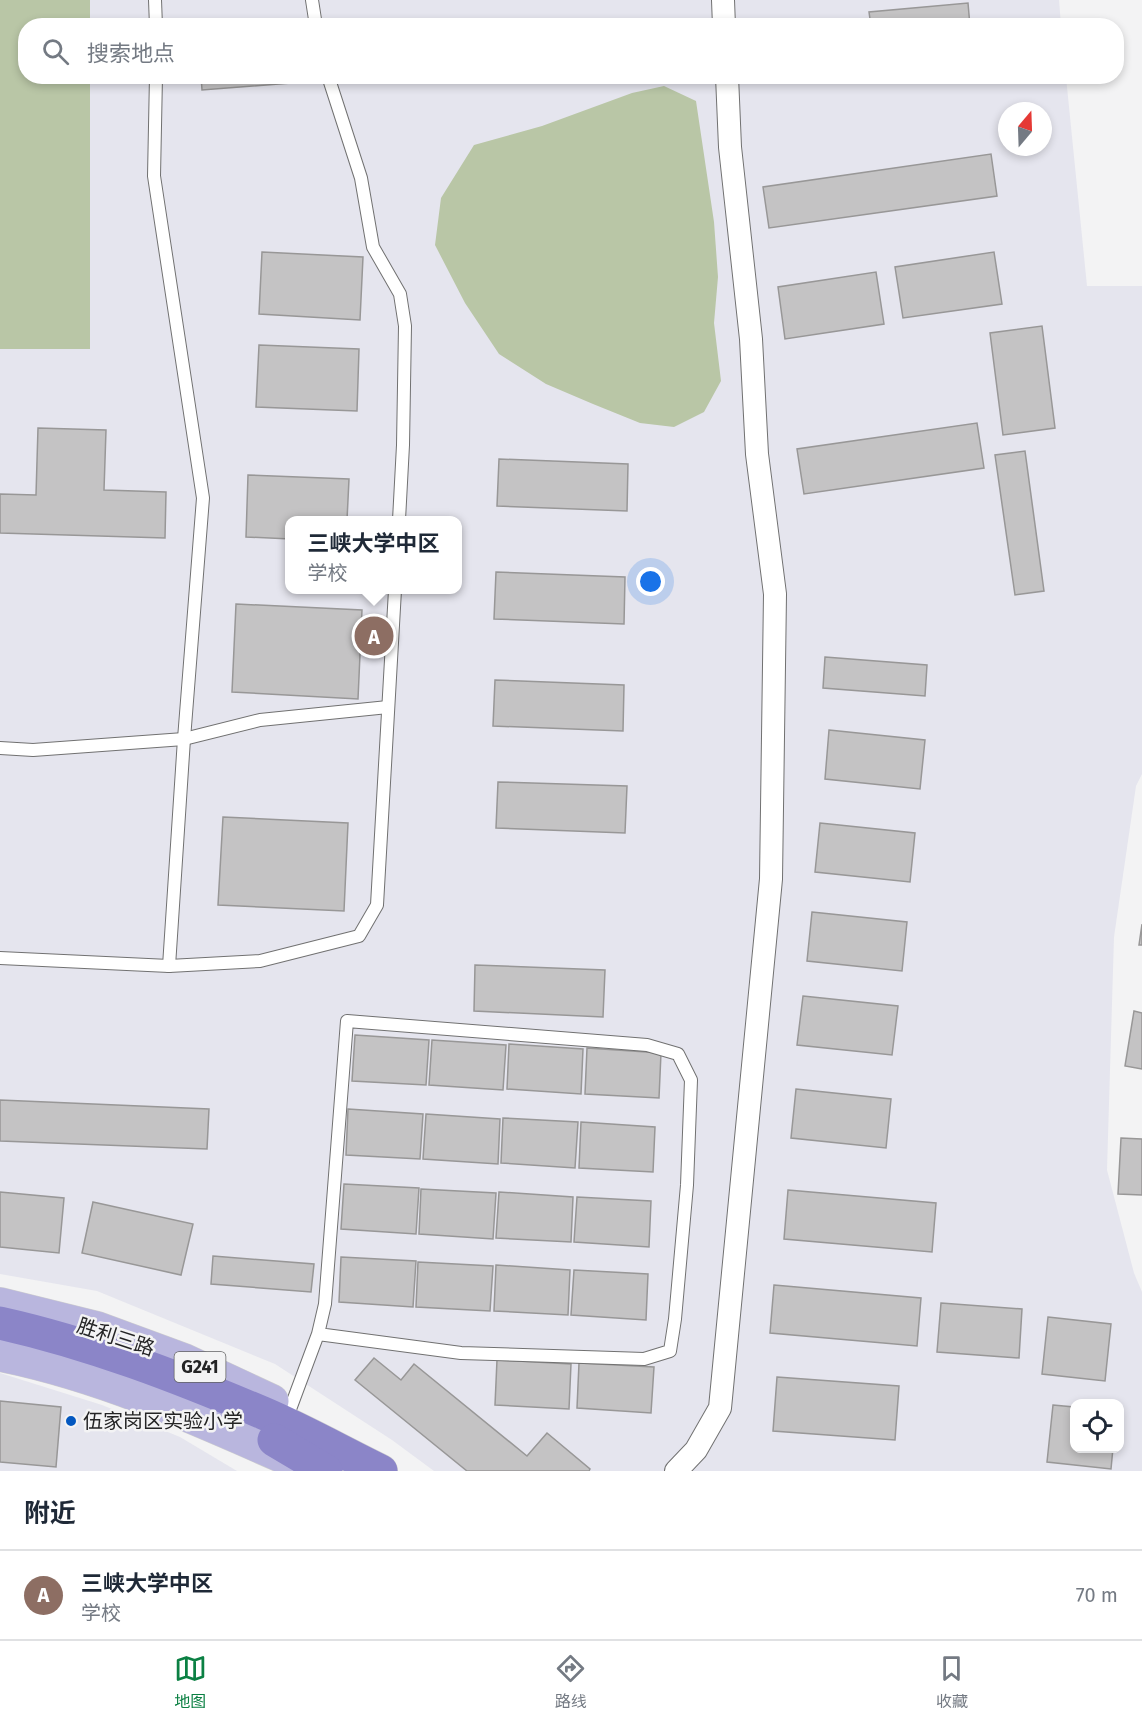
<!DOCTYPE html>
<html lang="zh">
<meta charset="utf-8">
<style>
body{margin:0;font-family:"Fira Sans","Noto Sans SC",sans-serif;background:#f6f6f7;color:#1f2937}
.controls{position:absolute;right:18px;bottom:18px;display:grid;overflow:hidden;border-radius:12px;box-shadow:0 3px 9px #0003}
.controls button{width:54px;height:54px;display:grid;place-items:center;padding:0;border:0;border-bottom:2px solid #e0e1e3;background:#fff;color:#1f2937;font:30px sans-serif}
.compass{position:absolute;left:998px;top:102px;width:54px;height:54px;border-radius:50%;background:#fff;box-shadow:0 3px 9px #0003;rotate:19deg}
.you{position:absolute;left:651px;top:582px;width:21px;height:21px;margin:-15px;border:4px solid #fff;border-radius:50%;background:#1a73e8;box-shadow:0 0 0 9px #1a73e833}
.badge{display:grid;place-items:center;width:39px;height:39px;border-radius:50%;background:#0b8043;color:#fff;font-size:20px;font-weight:700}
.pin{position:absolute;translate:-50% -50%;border:3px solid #fff;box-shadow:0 2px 6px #0006}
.popup{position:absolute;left:285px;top:516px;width:177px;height:78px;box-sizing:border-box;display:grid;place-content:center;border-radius:12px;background:#fff;filter:drop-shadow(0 2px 4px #0005);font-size:20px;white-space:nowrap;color:#747a83}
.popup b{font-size:22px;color:#1f2937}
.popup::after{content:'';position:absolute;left:50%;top:100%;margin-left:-12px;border:12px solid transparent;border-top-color:#fff}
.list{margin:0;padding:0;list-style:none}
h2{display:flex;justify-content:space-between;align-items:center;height:78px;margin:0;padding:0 24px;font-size:26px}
h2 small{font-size:20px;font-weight:400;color:#747a83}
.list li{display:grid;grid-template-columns:39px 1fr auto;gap:18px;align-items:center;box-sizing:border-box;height:90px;padding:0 24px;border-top:2px solid #e0e1e3}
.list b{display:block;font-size:22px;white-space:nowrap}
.list p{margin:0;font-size:20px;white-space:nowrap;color:#747a83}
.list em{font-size:20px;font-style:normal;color:#747a83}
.icon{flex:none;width:33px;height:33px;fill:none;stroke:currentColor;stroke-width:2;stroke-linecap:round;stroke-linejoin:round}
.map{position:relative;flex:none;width:1142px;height:1471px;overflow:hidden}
.search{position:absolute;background:#fff;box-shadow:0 3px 9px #0003;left:18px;right:18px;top:18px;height:66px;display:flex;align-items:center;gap:15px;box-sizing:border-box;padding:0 21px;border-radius:24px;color:#747a83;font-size:22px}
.sheet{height:168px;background:#fff}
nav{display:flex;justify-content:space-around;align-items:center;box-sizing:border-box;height:84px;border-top:2px solid #e0e1e3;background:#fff;font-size:16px;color:#747a83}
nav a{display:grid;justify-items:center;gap:3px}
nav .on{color:#0b8043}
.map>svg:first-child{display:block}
.built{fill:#e5e5ee;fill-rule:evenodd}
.green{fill:#b9c6a6}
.building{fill:#c4c3c4;stroke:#989797;stroke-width:1.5}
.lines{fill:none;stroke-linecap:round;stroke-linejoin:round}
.lane-casing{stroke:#717171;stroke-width:14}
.street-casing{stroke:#717171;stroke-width:24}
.primary-casing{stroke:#cfcfcf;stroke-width:34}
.highway-casing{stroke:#cfcfcf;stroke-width:34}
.lane{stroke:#fff;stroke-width:12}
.street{stroke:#fff;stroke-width:22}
.primary{stroke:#b9b6de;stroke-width:33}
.highway{stroke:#8b85c8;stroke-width:33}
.poi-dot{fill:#0357c0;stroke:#f3f3f4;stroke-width:2}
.labels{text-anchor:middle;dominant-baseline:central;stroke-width:5;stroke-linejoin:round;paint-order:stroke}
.shield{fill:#f3f3f4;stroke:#626263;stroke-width:1.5}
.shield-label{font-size:18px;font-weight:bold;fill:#242425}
.street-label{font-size:20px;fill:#242425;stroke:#f3f3f4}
.poi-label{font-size:20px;fill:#242425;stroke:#f3f3f4;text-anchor:start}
</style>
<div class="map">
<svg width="1142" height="1471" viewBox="0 0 1142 1471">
<rect width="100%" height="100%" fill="#f3f3f4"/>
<g class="built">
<path d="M0,0H1059L1061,25L26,26V76L1066,77L1087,286H1142V774L1136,786L1114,937L1107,1170L1134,1273L1142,1292V1471H434L392,1440L275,1364L97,1291L0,1274ZM1007,111H1043V147H1007ZM290,520H458V590H290ZM1074,1404H1120V1448H1074Z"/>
<path d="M0,1373L102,1405L180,1437L237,1471H0Z"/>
</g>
<g class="green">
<path d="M0,0H90V25L26,26V76L90,77V349H0Z"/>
<path d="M664,86L696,101L714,222L718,277L714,323L721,381L704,412L674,427L640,423L593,404L546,384L499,354L465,303L435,245L441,198L474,145L542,126L632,93Z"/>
</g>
<g class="building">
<path d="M968,3L970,26H871L869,12Z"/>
<path d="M297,20L298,26H231Z"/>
<path d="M201,76H302L303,82L202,90Z"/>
<path d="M991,154L997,196L769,228L763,187Z"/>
<path d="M262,252L363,257L360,320L259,314Z"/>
<path d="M994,252L1002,304L903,318L895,267Z"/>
<path d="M876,272L884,324L785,339L778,287Z"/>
<path d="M1042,326L1055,428L1003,435L990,333Z"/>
<path d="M259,345L359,349L357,411L256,407Z"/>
<path d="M977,423L984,468L804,494L797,449Z"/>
<path d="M38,428L106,430L104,490L166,492L165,538L0,533V494L36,495Z"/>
<path d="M1025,451L1044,591L1015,595L995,455Z"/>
<path d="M499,459L628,464L627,511L497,506Z"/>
<path d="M248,475L349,479L347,520H290V539L246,537Z"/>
<path d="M496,572L625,577L624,624L494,619Z"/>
<path d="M236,604L362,610L358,699L232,692Z"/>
<path d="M825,657L927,665L925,696L823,688Z"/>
<path d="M495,680L624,685L623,731L493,726Z"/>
<path d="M829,730L925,740L920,789L825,779Z"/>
<path d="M498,782L627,786L625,833L496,828Z"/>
<path d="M223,817L348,823L344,911L218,905Z"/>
<path d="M820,823L915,833L910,882L815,872Z"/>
<path d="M812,912L907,922L902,971L807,961Z"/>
<path d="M1142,924V945H1139Z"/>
<path d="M475,965L605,970L603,1017L474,1011Z"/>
<path d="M803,996L898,1006L892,1055L797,1045Z"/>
<path d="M1134,1011L1142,1013V1069L1125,1066Z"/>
<path d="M355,1035L429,1040L426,1085L352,1081Z"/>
<path d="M432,1040L506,1045L503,1090L429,1085Z"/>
<path d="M509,1044L583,1049L581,1094L507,1089Z"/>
<path d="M587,1048L661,1053L659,1098L585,1094Z"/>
<path d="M796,1089L891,1099L886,1148L791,1138Z"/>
<path d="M0,1100L209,1109L207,1149L0,1141Z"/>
<path d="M348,1109L423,1114L420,1159L346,1155Z"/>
<path d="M426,1114L500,1119L498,1164L423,1159Z"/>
<path d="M503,1118L578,1122L575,1168L501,1163Z"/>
<path d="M581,1122L655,1127L653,1172L579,1168Z"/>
<path d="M1121,1138L1142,1139V1195L1118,1194Z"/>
<path d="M344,1184L419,1188L416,1234L341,1229Z"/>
<path d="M421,1189L496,1193L493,1239L419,1234Z"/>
<path d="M788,1190L936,1203L932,1252L784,1239Z"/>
<path d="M0,1192L64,1198L59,1253L0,1247Z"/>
<path d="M499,1192L573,1197L571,1242L496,1238Z"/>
<path d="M577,1197L651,1201L649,1247L574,1242Z"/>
<path d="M93,1202L193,1224L181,1275L82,1253Z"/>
<path d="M213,1256L314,1264L311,1292L211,1284Z"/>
<path d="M341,1257L416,1261L413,1307L339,1302Z"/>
<path d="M418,1262L493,1266L490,1311L416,1307Z"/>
<path d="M496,1265L570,1270L568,1315L494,1311Z"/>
<path d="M574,1270L648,1274L646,1320L571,1315Z"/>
<path d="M774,1285L921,1298L917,1346L770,1333Z"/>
<path d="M941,1303L1022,1309L1019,1358L937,1352Z"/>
<path d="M1048,1317L1111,1324L1105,1381L1042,1374Z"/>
<path d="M374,1358L401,1380L414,1364L527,1456L547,1433L590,1469L589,1471H467L355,1380Z"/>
<path d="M497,1360L571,1364L569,1409L495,1405Z"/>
<path d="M579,1363L654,1367L651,1413L577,1408Z"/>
<path d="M777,1377L899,1386L895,1440L773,1431Z"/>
<path d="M0,1401L61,1407L56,1467L0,1462Z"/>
<path d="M1053,1405L1074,1407V1448H1113L1111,1469L1047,1462Z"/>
</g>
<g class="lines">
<defs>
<g id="lane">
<path d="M155,0L156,26"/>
<path d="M312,0L316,26"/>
<path d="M156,76L154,176L203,498L184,739L169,966"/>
<path d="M328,76L361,178L373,247L400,294L405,326L403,445L399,520"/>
<path d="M0,748L33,750L184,739L260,720L388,707"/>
<path d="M0,958L169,966L260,961L359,936L377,905L395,590"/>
<path d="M289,1412L318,1334L325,1304L347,1021L647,1045L678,1054L691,1080L687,1185L675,1319L670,1351L644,1359L461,1353L318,1334"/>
</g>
<g id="street">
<path d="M723,0L724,26"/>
<path d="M676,1471L696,1450L720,1408L771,879L775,594L757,454L751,339L730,147L727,76"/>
</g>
<g id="primary">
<path d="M0,1304L97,1328L184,1360L272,1401"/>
<path d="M0,1355C105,1376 202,1421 299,1464"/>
</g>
<g id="highway">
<path d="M0,1323C90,1343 178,1377 263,1413C303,1430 342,1452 381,1471"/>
<path d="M274,1440L326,1471"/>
</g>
</defs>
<use href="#lane" class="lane-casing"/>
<use href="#street" class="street-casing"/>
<use href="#primary" class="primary-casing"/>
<use href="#highway" class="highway-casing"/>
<use href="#lane" class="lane"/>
<use href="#street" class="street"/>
<use href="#primary" class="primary"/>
<use href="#highway" class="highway"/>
</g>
<circle class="poi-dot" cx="71" cy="1421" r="6"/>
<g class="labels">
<rect class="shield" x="174.5" y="1352" width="51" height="30" rx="4.5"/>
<g class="shield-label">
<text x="200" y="1367">G241</text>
</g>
<g class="street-label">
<text transform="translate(116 1337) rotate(18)">胜利三路</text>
</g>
<g class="poi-label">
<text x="83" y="1421">伍家岗区实验小学</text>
</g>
</g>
</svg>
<div class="controls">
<button><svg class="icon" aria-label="locate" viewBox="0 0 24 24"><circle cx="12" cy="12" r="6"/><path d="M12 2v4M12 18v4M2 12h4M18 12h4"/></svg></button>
</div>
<svg class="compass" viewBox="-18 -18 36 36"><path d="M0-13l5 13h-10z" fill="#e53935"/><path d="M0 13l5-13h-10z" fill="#747a83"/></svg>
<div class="you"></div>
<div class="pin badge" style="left:374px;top:636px;background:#8d6e63">A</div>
<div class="popup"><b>三峡大学中区</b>学校</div>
<div class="search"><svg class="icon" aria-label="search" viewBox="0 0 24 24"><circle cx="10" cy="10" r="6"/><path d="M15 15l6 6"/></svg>搜索地点</div>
</div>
<section class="sheet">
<h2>附近<small></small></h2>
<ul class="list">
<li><span class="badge" style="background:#8d6e63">A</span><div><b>三峡大学中区</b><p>学校</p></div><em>70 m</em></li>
</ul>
</section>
<nav>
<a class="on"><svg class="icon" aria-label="map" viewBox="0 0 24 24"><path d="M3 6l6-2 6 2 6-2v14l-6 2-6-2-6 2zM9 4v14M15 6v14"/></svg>地图</a>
<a><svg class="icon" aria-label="directions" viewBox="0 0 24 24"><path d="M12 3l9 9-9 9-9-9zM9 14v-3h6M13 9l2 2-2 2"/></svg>路线</a>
<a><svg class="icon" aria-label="saved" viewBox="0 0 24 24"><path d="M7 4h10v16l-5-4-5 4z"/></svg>收藏</a>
</nav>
